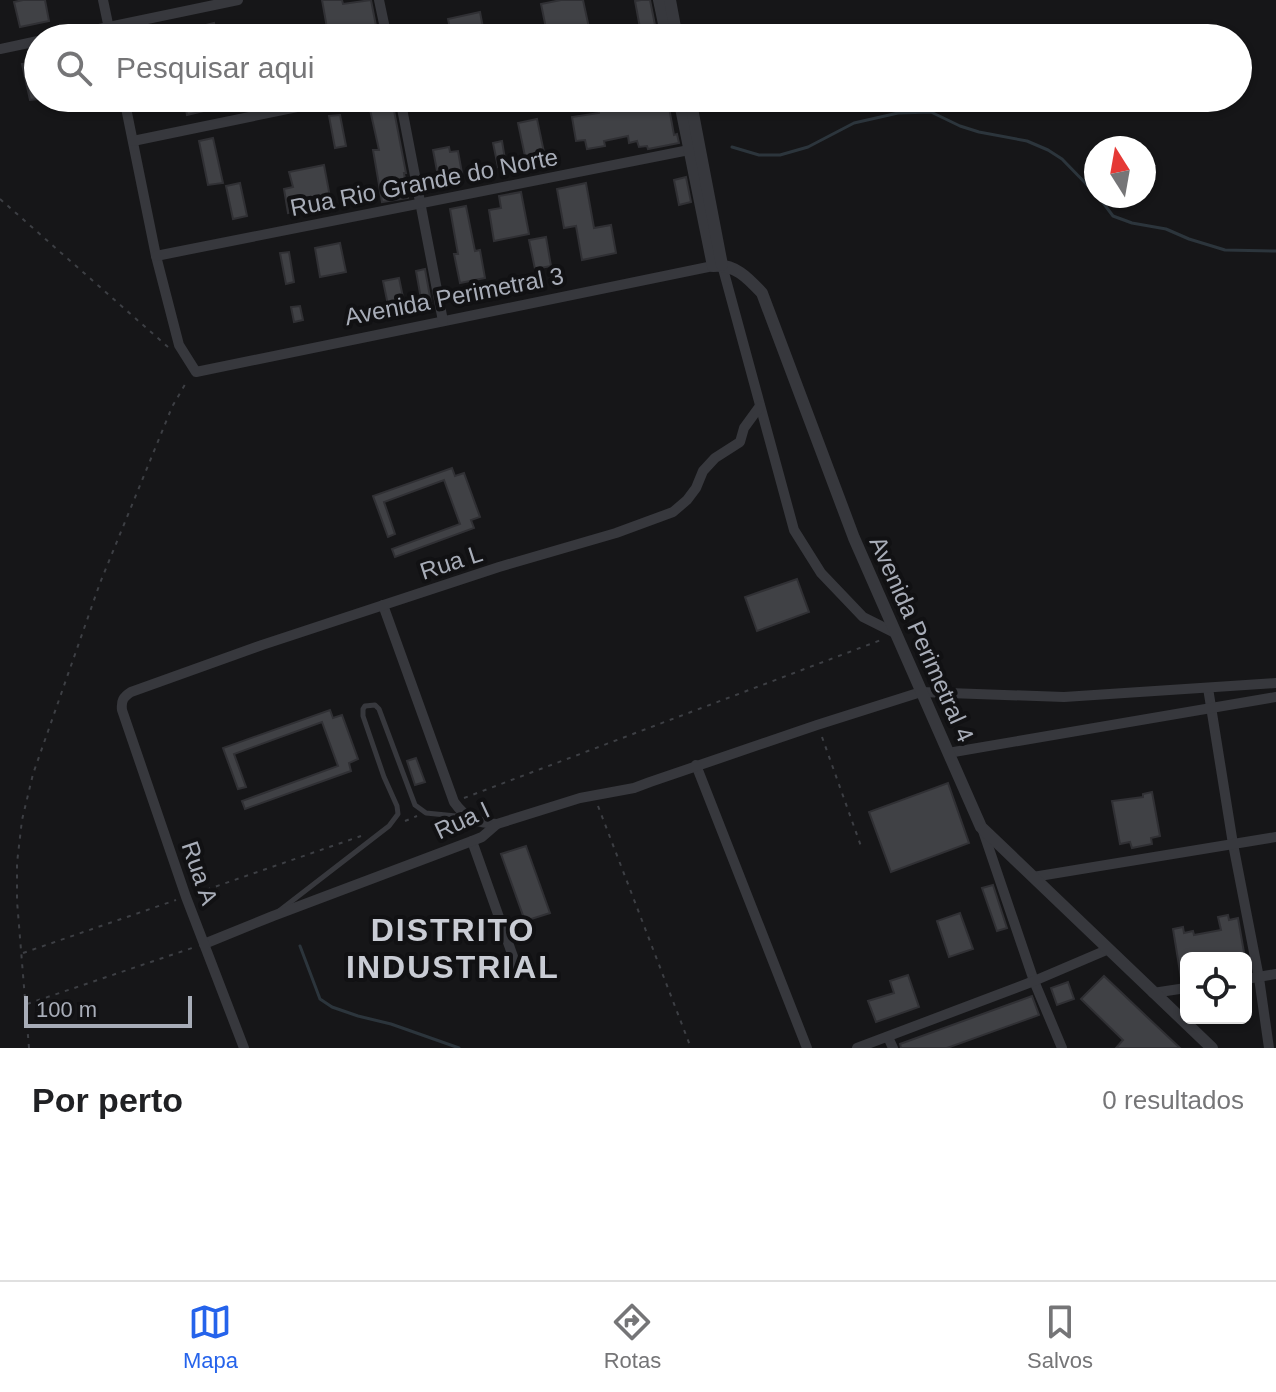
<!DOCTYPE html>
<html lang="pt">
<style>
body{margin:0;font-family:Arial,sans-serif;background:#f6f6f6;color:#202124}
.controls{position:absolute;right:24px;bottom:24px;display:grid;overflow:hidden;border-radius:12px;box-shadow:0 2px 6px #0004}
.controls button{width:72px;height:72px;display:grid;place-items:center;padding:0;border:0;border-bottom:2px solid #e0e0e0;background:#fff;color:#202124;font:40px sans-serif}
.compass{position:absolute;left:1084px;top:136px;width:72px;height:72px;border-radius:50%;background:#fff;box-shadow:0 2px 6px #0004;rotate:349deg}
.scale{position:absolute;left:24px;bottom:20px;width:168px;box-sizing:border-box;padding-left:8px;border:4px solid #a8adb8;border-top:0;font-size:22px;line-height:28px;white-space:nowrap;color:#a8adb8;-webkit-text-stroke:6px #111113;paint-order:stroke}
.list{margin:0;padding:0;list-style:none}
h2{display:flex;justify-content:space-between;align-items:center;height:104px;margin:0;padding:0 32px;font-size:34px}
h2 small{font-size:26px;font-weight:400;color:#757577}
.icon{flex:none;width:44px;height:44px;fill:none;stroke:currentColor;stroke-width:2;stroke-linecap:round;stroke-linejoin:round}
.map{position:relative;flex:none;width:1276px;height:1048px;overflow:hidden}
.search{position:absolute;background:#fff;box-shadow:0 2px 6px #0004;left:24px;right:24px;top:24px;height:88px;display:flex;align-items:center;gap:20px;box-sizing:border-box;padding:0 28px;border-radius:44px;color:#757577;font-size:30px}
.sheet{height:232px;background:#fff}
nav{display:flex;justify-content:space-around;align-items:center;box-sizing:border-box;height:112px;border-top:2px solid #e0e0e0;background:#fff;font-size:22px;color:#757577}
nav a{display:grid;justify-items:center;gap:4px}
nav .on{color:#2563eb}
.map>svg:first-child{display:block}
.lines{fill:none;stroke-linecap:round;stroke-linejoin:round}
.stream{stroke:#2c353c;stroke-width:3}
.building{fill:#404145;stroke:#303034;stroke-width:2}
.path{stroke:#3d3f44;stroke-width:2;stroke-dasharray:4 6;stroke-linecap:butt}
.service{stroke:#37383d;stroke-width:5}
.minor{stroke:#37383d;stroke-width:10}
.tertiary{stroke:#37383d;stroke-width:12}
.labels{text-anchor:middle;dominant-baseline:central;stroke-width:8;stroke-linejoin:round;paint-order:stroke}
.street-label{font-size:24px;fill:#a8adb8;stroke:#111113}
.district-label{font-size:32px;font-weight:bold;letter-spacing:2px;fill:#c9ccd4;stroke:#111113}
</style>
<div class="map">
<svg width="1276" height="1048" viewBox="0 0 1276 1048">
<rect width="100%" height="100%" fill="#161618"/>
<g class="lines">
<g class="stream">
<path d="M732,147L759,155H780L808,147L854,123L898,113L931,112L960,126L979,132L1027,141L1048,150L1062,159L1096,194"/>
<path d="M1098,196L1113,216L1132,223L1166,229L1189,239L1225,250L1276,251"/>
<path d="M300,946L320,999L332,1007L358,1016L391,1024L459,1048"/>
</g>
</g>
<g class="building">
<path d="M23,0H45L49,21L20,27L14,2Z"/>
<path d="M322,0H342L343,4L371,0L377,31L344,38H296L295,33L327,28Z"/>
<path d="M561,0H583L591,37L548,38L541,4Z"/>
<path d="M641,0H650L655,25L640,28L635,1Z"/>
<path d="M480,12L485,38H452L448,19Z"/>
<path d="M214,23L217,38H196L194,28Z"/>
<path d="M38,61V99L30,100L22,64Z"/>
<path d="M184,98H206L208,110L187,115Z"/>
<path d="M548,98H576V102L550,108Z"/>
<path d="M638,98H659L660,104L668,102L674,135L677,134L679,143L648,149L647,146L639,147L637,141L629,143L628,136L604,141L605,146L587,149L585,140L576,141L572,117L599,113V110L639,103Z"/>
<path d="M392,100L406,173H404L408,198L382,202L373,150H379L369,105Z"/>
<path d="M340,115L346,146L335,148L329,116Z"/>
<path d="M537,119L545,157L526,161L518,123Z"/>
<path d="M213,138L223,183L208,185L199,141Z"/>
<path d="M502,141L506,165L498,167L493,143Z"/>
<path d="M449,147L450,152L458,151L462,173L445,176L444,170L437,171L433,150Z"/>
<path d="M324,165L330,197L315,200L317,207L288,213L284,189L293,187L289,172Z"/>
<path d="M686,177L691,202L679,205L674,180Z"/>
<path d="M240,183L247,216L233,219L226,186Z"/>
<path d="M586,183L594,228L611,225L616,253L582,260L576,226L564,228L557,189Z"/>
<path d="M521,192L529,234L494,241L489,210L501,208L499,196Z"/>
<path d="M466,206L475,251L480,250L485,278L460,283L454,254H458L450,209Z"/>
<path d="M546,237L551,266L535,269L529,240Z"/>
<path d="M340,243L346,272L320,277L315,248Z"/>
<path d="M289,252L294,282L286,284L280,253Z"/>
<path d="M425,269L432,308L423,310L416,271Z"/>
<path d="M399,278L404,302L388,305L383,281Z"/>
<path d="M300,306L303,320L294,322L291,307Z"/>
<path d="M452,468L455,476L464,473L480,517L471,520L474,528L395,557L392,549L460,524L444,480L384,502L395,534L388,537L373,496Z"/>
<path d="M797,579L809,612L757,631L745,597Z"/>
<path d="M330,710L333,718L342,715L358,759L349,763L351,771L245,809L242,801L338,766L322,722L234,754L246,787L238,789L223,748Z"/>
<path d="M416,758L425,782L415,785L407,761Z"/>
<path d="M948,783L969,843L891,872L869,812Z"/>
<path d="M1152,792L1160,836L1151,838L1152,844L1132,848L1130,842L1120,844L1112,801L1143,797V794Z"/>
<path d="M526,846L550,913L525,921L501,854Z"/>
<path d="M993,885L1007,928L997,931L982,888Z"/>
<path d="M960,913L973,949L949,957L937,921Z"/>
<path d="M1228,915L1229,920L1238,918L1245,958H1186V978H1181L1173,929L1183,927L1184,933L1193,931L1194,935L1221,930L1218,917Z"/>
<path d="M908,975L919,1007L876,1022L868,1001L894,993L890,981Z"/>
<path d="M1104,976L1146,1016L1180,1048H1116L1123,1040L1081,999Z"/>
<path d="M1068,982L1074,999L1057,1005L1051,988Z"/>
<path d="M1032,996L1039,1015L947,1048H901L900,1044Z"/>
</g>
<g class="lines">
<g class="path">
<path d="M0,199L168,347"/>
<path d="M822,737L862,849"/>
<path d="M464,798L881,640"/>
<path d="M598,806L691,1048"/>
<path d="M405,821L417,816"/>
<path d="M197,893L361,836"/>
<path d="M23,953L176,900"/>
<path d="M27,1004L195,947"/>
<path d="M29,1048L17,901V863L22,820L33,774L100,583L172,407L187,381"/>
</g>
<path class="service" d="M279,911L389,826L398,814L397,806L384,777L363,716V709L365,706L375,705L379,709L415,805L426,813L466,817"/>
<g class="minor">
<path d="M103,0L111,38"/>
<path d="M379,0L387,38"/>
<path d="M56,38L238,0"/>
<path d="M644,38L670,33"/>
<path d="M0,49L38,41"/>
<path d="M124,98L156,256L179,345L196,372L713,266"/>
<path d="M400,98L443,321"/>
<path d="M133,141L341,98"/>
<path d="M156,256L694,149"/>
<path d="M722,265L794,530L821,573L863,617L897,634"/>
<path d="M383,605L454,802C466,819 477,823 497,824"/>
<path d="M1208,688L1233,844L1259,978L1269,1048"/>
<path d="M948,753L1276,697"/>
<path d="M696,765L807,1048"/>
<path d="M982,828L1034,981L1062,1048"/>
<path d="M472,841L516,965"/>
<path d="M1033,877L1276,837"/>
<path d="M204,944L273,916L472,841L482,837L497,824L580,798L634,788L650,782L817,725L921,692L1064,697L1276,683"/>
<path d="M1246,979L1276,974"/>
<path d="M1153,993L1186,988"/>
<path d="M888,1037L893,1048"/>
<path d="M244,1048L186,897L122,710C121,701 123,697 131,692L262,645L499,567L616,533L673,512L687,500L696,488L703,471L715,458L740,442L744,428L760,406"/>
<path d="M857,1048L1034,981L1109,949"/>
</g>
<g class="tertiary">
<path d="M659,0L667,38"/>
<path d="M670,0L677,38"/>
<path d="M679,98L713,266C734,263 748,278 762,293L854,538L981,827L1212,1048"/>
<path d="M690,98L722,265"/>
</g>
</g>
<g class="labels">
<g class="street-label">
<text transform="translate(424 182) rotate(-11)">Rua Rio Grande do Norte</text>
<text transform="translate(454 296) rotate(-11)">Avenida Perimetral 3</text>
<text transform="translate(451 562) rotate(-18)">Rua L</text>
<text transform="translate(922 639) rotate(66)">Avenida Perimetral 4</text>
<text transform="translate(462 820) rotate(-25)">Rua I</text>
<text transform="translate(200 873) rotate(71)">Rua A</text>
</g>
<g class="district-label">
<text x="453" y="930">DISTRITO<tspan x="453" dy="37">INDUSTRIAL</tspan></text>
</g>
</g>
</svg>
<div class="controls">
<button><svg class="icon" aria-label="locate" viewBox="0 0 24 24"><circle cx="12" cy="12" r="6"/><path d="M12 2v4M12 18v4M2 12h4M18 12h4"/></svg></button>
</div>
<svg class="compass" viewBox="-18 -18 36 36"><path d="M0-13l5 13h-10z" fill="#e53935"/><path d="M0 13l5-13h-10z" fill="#757577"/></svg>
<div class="scale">100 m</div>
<div class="search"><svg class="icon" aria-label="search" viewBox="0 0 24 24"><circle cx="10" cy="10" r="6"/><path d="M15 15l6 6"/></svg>Pesquisar aqui</div>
</div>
<section class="sheet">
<h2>Por perto<small>0 resultados</small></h2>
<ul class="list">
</ul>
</section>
<nav>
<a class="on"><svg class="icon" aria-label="map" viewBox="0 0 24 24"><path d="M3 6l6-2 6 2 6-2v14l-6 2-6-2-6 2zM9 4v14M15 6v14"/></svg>Mapa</a>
<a><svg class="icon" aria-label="directions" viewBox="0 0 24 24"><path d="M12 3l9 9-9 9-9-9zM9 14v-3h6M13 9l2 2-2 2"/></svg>Rotas</a>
<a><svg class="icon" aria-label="saved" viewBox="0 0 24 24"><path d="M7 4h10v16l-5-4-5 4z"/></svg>Salvos</a>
</nav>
